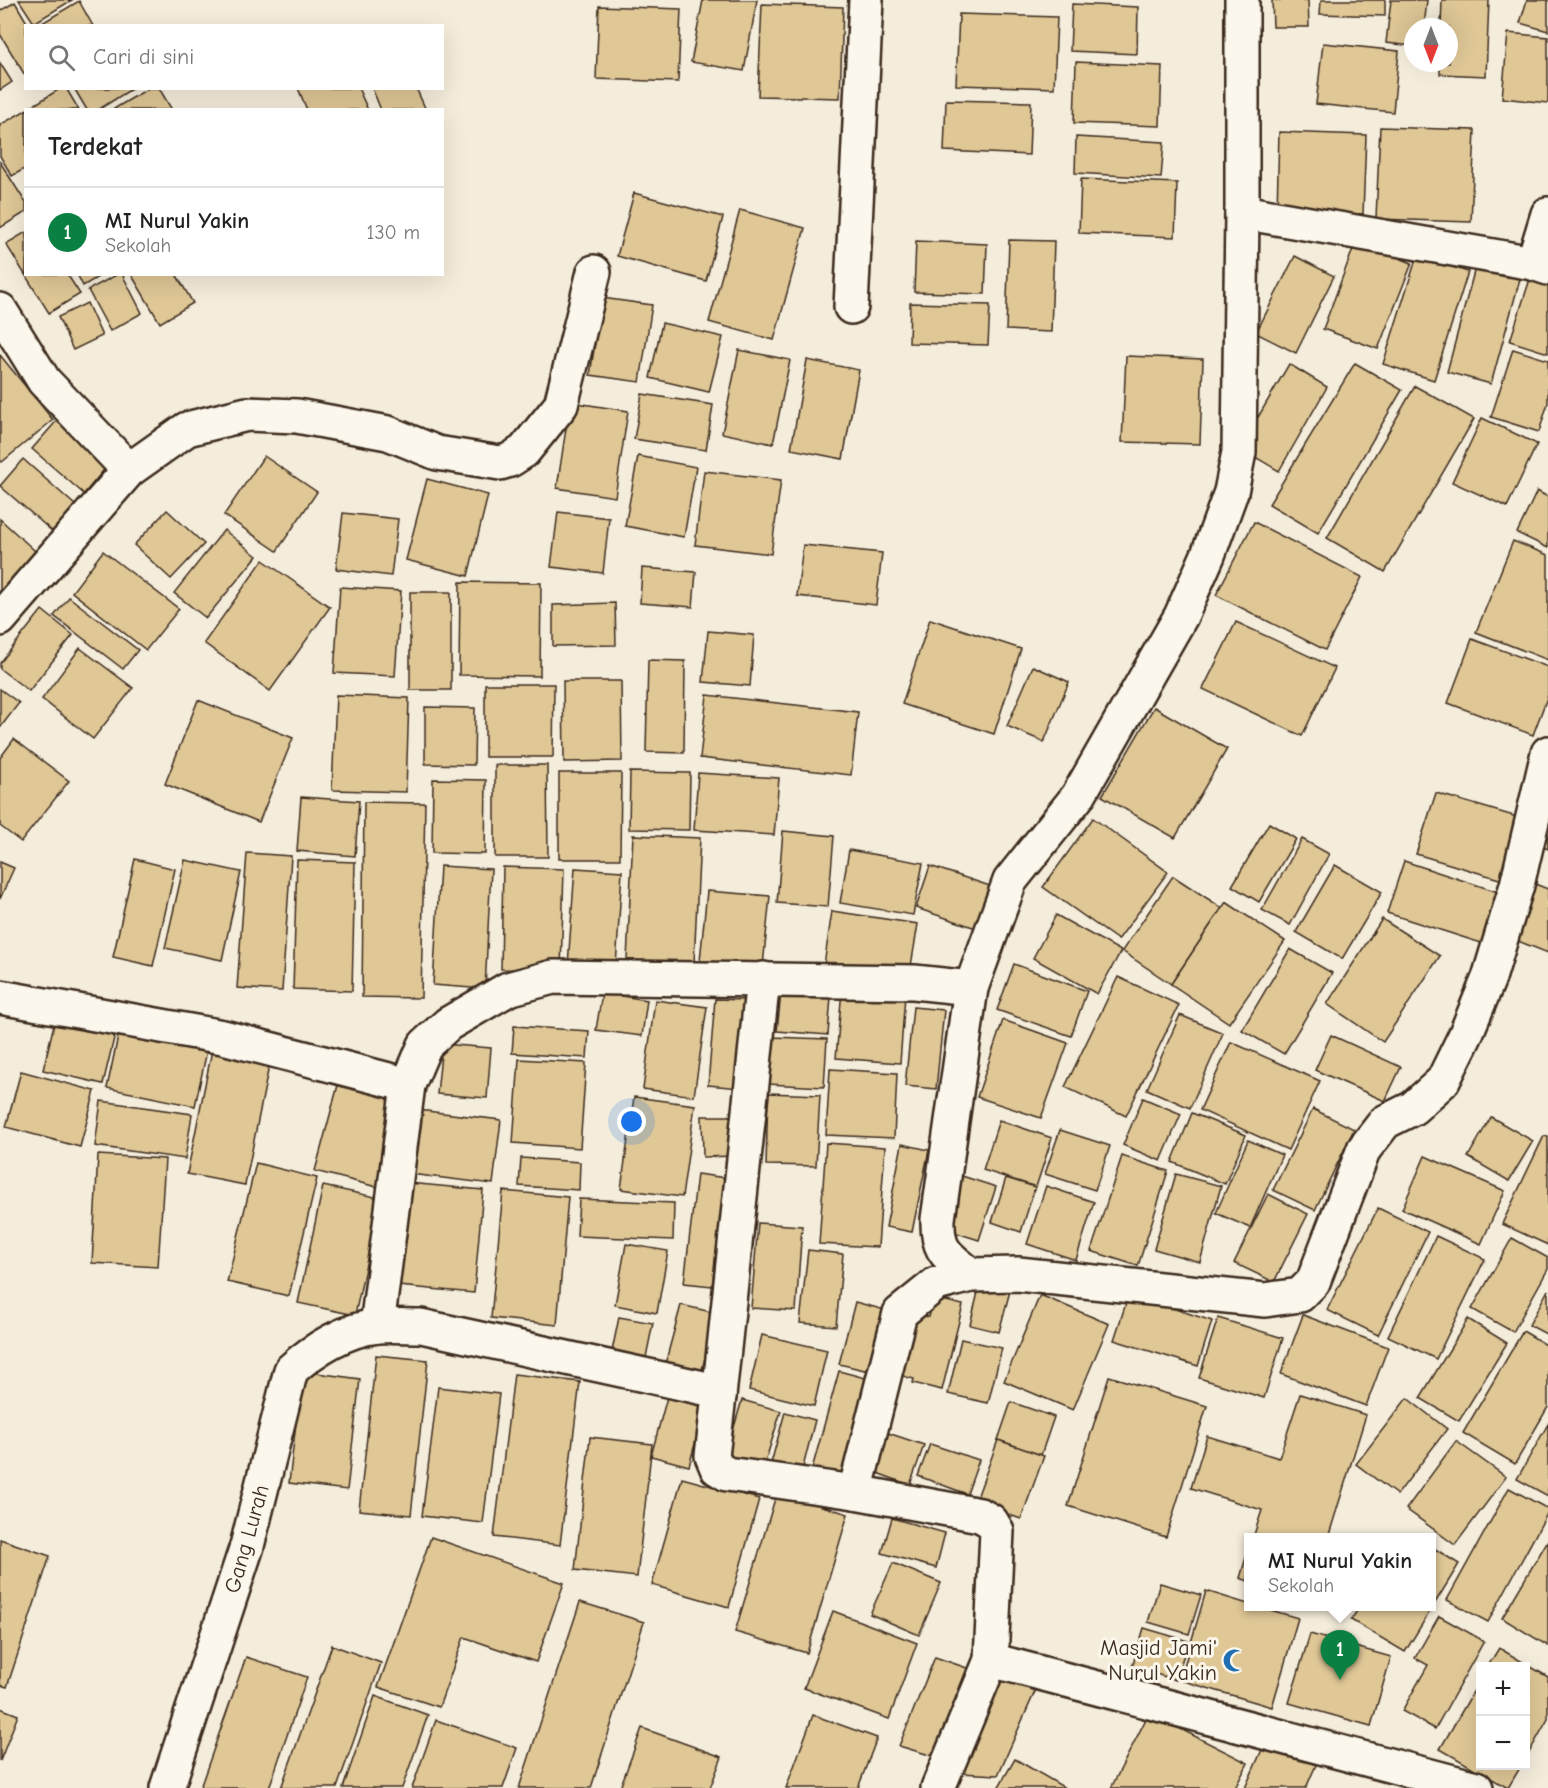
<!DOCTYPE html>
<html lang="id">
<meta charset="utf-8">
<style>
body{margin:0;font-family:"Comic Neue",sans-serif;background:#f6f6f6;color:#222}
.controls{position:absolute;right:18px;bottom:18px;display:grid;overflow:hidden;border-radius:0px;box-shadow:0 6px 24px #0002}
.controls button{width:54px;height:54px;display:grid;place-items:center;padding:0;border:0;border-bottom:2px solid #e0e0e0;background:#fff;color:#222;font:30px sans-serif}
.compass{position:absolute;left:1404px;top:18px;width:54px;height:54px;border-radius:50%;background:#fff;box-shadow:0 6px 24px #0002;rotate:180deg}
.you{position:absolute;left:632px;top:1122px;width:21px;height:21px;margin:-15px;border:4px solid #fff;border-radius:50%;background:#1a73e8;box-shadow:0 0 0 9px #1a73e833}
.badge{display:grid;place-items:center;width:39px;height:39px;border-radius:50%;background:#0b8043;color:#fff;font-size:20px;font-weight:700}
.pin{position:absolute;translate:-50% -50px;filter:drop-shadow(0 2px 3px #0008)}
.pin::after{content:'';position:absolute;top:32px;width:21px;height:18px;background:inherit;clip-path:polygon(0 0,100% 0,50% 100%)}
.popup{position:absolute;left:1244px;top:1533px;width:192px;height:78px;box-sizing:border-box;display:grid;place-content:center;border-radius:0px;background:#fff;filter:drop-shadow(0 2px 4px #0005);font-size:20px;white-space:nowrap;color:#767676}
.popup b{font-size:22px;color:#222}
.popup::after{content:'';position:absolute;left:50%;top:100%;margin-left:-12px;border:12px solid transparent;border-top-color:#fff}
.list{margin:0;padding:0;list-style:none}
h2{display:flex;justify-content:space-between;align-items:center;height:78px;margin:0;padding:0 24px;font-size:26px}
h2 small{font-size:20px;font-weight:400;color:#767676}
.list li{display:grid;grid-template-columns:39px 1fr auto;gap:18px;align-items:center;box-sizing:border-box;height:90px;padding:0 24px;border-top:2px solid #e0e0e0}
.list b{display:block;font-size:22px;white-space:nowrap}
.list p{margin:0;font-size:20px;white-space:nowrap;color:#767676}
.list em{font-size:20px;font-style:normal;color:#767676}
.icon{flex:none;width:33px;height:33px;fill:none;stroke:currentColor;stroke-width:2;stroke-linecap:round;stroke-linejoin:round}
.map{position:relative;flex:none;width:1548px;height:1788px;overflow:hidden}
.search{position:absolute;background:#fff;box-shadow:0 6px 24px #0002;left:24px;top:24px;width:420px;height:66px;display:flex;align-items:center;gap:15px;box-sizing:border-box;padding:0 21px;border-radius:0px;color:#767676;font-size:22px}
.panel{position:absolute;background:#fff;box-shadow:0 6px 24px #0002;left:24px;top:108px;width:420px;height:168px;border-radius:0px}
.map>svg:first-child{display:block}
.building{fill:#dfc796;stroke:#3b2a1e;stroke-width:1.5}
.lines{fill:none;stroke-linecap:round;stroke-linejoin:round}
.minor-casing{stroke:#3b2a1e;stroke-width:38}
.minor{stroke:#fbf7ec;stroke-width:33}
.labels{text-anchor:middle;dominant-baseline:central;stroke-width:6;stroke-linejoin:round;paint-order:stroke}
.street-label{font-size:22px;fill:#3b2a1e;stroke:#fbf7ec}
.poi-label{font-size:22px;fill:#3b2a1e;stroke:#fbf7ec;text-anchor:end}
</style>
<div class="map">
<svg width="1548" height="1788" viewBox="0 0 1548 1788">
<rect width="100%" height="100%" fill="#f5eddb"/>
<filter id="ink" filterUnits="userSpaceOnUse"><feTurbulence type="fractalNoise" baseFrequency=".0167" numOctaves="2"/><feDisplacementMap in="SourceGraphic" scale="12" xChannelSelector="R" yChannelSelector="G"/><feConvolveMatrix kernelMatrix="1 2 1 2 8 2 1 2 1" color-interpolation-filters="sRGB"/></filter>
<g filter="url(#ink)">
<g class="building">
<path d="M19,0H72L34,23Z"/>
<path d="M703,0H757L744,71L691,62Z"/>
<path d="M1272,0H1308L1309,27H1273Z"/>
<path d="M1321,0H1385V16L1320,14Z"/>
<path d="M1391,0H1427L1424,27H1413V46L1386,43Z"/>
<path d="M1442,0H1489L1486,76L1440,74V63H1449V27H1441Z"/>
<path d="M1527,0H1548V31L1520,23Z"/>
<path d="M79,1L93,26H37Z"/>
<path d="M15,2L29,26H26V77L0,34V11Z"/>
<path d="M762,4L843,7L840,98L758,96Z"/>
<path d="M1072,4L1138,7L1137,54L1070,51Z"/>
<path d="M599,6L681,9L678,82L596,79Z"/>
<path d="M959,14L1057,17L1054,88L956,85Z"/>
<path d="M1508,33L1548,37V103L1502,98Z"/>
<path d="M1323,43L1399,51L1393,112L1316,104Z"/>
<path d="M1076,62L1162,66L1160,126L1074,123Z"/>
<path d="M0,63L12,82L0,90Z"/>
<path d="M61,88H66L79,110H26Z"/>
<path d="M74,88H133L98,110H87Z"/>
<path d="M149,88H159L172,110H112Z"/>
<path d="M298,88H358L368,110H307Z"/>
<path d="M372,88H416L426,110H381Z"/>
<path d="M946,100L1031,102L1029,155L944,151Z"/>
<path d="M26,110V168L12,176L0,156V125Z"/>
<path d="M1380,127L1475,130L1471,222L1376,219Z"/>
<path d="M1279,132L1366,135L1363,214L1277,211Z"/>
<path d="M1076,137L1164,142L1161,178L1075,173Z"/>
<path d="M0,162L26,203V212L0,228Z"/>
<path d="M1081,179L1177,183L1175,237L1079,233Z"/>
<path d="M634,193L723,217L706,281L617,256Z"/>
<path d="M740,210L805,228L774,340L709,322Z"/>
<path d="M26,232V274H67L80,294L49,313L6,244Z"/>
<path d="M1009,240L1054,241L1051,332L1006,330Z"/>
<path d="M916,241L987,244L985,294L914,292Z"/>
<path d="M1356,241L1412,263L1378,349L1323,329Z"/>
<path d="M1295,256L1334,276L1296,353L1256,333Z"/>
<path d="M1417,256L1468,272L1434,380L1383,364Z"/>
<path d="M1475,268L1520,279L1491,384L1447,372Z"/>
<path d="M77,274H103L83,286Z"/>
<path d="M118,274H122L142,313L110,331L88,290Z"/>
<path d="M131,274H176L193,303L160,323Z"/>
<path d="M1530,279L1548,285V353L1510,341Z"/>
<path d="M602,298L652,305L640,382L590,375Z"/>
<path d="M87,303L102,336L73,350L58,317Z"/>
<path d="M910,303L990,305L988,345L909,343Z"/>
<path d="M662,323L723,337L709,392L650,378Z"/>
<path d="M1513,349L1548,360V403L1539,432L1491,417Z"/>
<path d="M739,350L790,360L773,444L722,433Z"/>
<path d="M0,355L53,420L2,462L0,460Z"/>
<path d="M1126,356L1203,359L1200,444L1122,442Z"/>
<path d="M807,360L859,370L843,459L791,449Z"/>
<path d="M1355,363L1402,390L1318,533L1269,504Z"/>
<path d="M1289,364L1327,387L1279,471L1240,448Z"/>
<path d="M1415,386L1474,419L1385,572L1327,538Z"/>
<path d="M642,394L713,405L706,450L634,439Z"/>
<path d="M570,402L628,411L615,497L557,488Z"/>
<path d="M60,417L112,460L84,494L32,449Z"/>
<path d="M1482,418L1537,444L1507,507L1452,482Z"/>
<path d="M264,456L317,492L277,551L224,515Z"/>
<path d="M638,456L696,467L684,537L625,526Z"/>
<path d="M23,459L84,513L61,539L0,486Z"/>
<path d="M704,471L781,480L771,554L695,545Z"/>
<path d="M427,479L488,495L468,576L406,560Z"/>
<path d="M1537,491L1548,497V548L1517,533Z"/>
<path d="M167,510L204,544L171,579L134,545Z"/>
<path d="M558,512L609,518L603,573L551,567Z"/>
<path d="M343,513L398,519L391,576L336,569Z"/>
<path d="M0,519L45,560L0,607Z"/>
<path d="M1254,522L1362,577L1325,650L1216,595Z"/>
<path d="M224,530L257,556L206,618L174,593Z"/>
<path d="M1513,541L1548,555V660L1476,632Z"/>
<path d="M803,545L882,553L876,605L797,596Z"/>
<path d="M103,551L179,609L146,650L72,592Z"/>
<path d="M263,560L330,607L270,691L204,643Z"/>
<path d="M642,568L696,572L693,607L640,603Z"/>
<path d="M460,582L541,583L540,676L459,675Z"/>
<path d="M340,587L401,591L395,676L334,673Z"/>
<rect x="410" y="592" width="41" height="98"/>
<path d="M69,597L138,650L123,669L54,616Z"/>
<path d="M615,603L616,645L553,646V605Z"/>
<path d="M42,610L73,635L29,691L0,669V663Z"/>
<path d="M930,619L1021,649L994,734L902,704Z"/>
<path d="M1236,622L1335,668L1302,736L1203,689Z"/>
<path d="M708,631L754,635L750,686L703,682Z"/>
<path d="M1472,639L1548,667V695L1533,735L1448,703Z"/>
<path d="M80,648L133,688L93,739L42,699Z"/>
<path d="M648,660L685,661L684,753L646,752Z"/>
<path d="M1033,666L1069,682L1044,742L1007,726Z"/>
<path d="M563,681H621L622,761L564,762Z"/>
<path d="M485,684H554L553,757H485Z"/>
<path d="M0,689L19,703L0,728Z"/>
<path d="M336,695L409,698L406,792L332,790Z"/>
<path d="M707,695L858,712L851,775L700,758Z"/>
<path d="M198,700L293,738L259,822L165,784Z"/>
<path d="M425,707L475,708L474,765L425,764Z"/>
<path d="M1154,707L1227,749L1175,838L1102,796Z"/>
<path d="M14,739L69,781L21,842L0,826V758Z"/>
<path d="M495,765H547L548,857H495Z"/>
<path d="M630,772L690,773L689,830L629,829Z"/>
<path d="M559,773H621L620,859H559Z"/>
<path d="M698,773L779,778L774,835L694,830Z"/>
<path d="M433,779L486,780L485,854L432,853Z"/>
<path d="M1436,793L1524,819L1506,881L1416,854Z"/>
<path d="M301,797L359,801L355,856L297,851Z"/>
<path d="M364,802L425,803L421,998L362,997Z"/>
<path d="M1093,818L1168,872L1118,940L1043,887Z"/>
<path d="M1269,823L1296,839L1259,902L1232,886Z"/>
<path d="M1548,825V849L1540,846Z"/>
<path d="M783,831L834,836L828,907L777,903Z"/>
<path d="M633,835L700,838L694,963L627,960Z"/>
<path d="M1302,839L1329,854L1290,925L1262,910Z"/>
<path d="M849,850L923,863L913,915L840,903Z"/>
<path d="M247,853L291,856L282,991L237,988Z"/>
<path d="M135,859L175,869L153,966L113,957Z"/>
<path d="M185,860L241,872L222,960L165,948Z"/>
<path d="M297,860L355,862L352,991L293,989Z"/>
<path d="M1404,861L1498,892L1481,943L1387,913Z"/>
<path d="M0,862L14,868L0,899Z"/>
<path d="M1335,865L1382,892L1342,959L1296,932Z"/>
<path d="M440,866L491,869L485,989L433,985Z"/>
<path d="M930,866L990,886L976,928L916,908Z"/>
<path d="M503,867L564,869L561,970L501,969Z"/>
<path d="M575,868L622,871L616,967L568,965Z"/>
<path d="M1173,876L1222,908L1171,984L1122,951Z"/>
<path d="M1535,884L1548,889V953L1513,939Z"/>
<path d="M707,891L770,896L763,966L700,961Z"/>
<path d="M1226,902L1285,941L1229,1023L1171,984Z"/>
<path d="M832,911L918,924L909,978L824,965Z"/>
<path d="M1056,915L1121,951L1097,994L1033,958Z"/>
<path d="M1382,919L1440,956L1383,1042L1327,1004Z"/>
<path d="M1290,949L1332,973L1284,1054L1242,1030Z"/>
<path d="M1014,964L1087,991L1071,1036L997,1010Z"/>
<path d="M1118,977L1179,1005L1126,1116L1065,1087Z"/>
<path d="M842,990L905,995L900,1063L836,1058Z"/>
<path d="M602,993L647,1000L642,1036L596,1030Z"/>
<path d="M781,993L831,996L828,1035L777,1031Z"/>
<path d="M715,999L746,1000L740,1088L708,1085Z"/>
<path d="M655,1000L707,1007L694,1096L643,1089Z"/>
<path d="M913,1007L944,1010L936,1089L905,1086Z"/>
<path d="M1180,1015L1223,1033L1190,1108L1147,1089Z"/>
<path d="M55,1020L115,1034L103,1084L43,1070Z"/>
<path d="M1003,1020L1068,1043L1041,1118L977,1097Z"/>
<path d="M514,1026L589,1031L587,1058L512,1053Z"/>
<path d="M120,1027L208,1046L195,1106L107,1088Z"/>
<path d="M1331,1035L1401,1067L1385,1101L1315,1070Z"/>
<path d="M770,1037L827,1039L824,1087L768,1084Z"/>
<path d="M1231,1042L1320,1081L1288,1150L1200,1110Z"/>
<path d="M442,1044L491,1048L487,1098L437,1094Z"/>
<path d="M212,1050L270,1061L245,1185L187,1174Z"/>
<path d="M519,1059L586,1063L580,1148L513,1143Z"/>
<path d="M830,1069L897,1073L894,1138L826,1135Z"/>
<path d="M21,1071L95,1091L80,1147L6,1127Z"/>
<path d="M338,1085L400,1101L377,1187L315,1171Z"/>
<path d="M768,1093L820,1095L816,1166L766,1165Z"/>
<path d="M634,1097L695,1105L682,1197L621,1189Z"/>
<path d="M1143,1098L1181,1114L1161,1161L1123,1145Z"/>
<path d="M101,1101L192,1114L185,1159L95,1146Z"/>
<path d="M1313,1109L1354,1129L1315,1210L1273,1190Z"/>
<path d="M418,1110L501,1120L493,1184L410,1174Z"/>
<path d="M1192,1113L1246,1135L1225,1184L1172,1162Z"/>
<path d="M702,1116H734L735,1156L703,1157Z"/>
<path d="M1491,1117L1533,1141L1509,1181L1468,1157Z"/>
<path d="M999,1120L1052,1138L1036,1187L983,1170Z"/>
<path d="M1060,1130L1110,1146L1095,1190L1045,1174Z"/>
<path d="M1544,1136L1548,1137V1245L1502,1224Z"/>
<path d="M1248,1140L1282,1155L1250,1228L1216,1213Z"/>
<path d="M826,1143L885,1147L878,1247L819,1244Z"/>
<path d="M902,1144L929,1150L912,1232L886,1227Z"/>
<path d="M98,1155L165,1159L158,1267L92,1263Z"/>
<path d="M1122,1156L1168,1171L1138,1266L1091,1251Z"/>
<path d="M1425,1156L1505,1191L1481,1244L1402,1209Z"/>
<path d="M521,1158L580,1162L579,1190L519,1186Z"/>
<path d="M256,1163L317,1178L289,1296L227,1282Z"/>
<path d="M697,1174L726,1178L712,1286L684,1283Z"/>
<path d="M1176,1174L1221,1186L1200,1262L1154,1249Z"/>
<path d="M962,1176L996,1187L979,1240L944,1229Z"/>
<path d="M1006,1178L1035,1187L1021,1232L992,1222Z"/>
<path d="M408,1183L483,1190L474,1293L398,1286Z"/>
<path d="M323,1186L380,1198L355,1315L298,1303Z"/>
<path d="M1046,1186L1094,1202L1076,1260L1027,1244Z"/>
<path d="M503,1191L568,1197L557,1325L491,1318Z"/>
<path d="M1268,1194L1308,1214L1274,1282L1234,1263Z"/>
<path d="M579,1199L674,1203L673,1240L577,1236Z"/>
<path d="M1378,1208L1428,1232L1378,1335L1327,1310Z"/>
<path d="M758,1223L802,1226L796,1311L751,1308Z"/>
<path d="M1436,1236L1485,1259L1436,1359L1388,1336Z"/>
<path d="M1512,1238L1548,1258V1269L1513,1332L1472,1309Z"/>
<path d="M626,1244L668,1251L657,1313L615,1305Z"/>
<path d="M808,1250L843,1254L836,1326L800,1323Z"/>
<path d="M980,1284L1010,1291L999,1332L970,1325Z"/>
<path d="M1548,1290V1335L1529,1325Z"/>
<path d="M1129,1294L1212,1321L1198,1366L1114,1340Z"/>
<path d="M1040,1295L1109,1324L1073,1410L1004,1381Z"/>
<path d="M934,1298L963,1305L942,1390L913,1383L914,1379L899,1375L914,1313L929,1317Z"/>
<path d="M855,1302L889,1311L873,1372L839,1364Z"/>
<path d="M681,1305L716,1313L700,1378L664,1368Z"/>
<path d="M1303,1315L1388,1347L1366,1406L1281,1374Z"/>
<path d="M619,1317L653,1323L644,1367L610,1361Z"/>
<path d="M1218,1318L1283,1338L1264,1398L1199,1378Z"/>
<path d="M1468,1319L1507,1343L1459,1421L1420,1398Z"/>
<path d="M1523,1331L1548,1346V1407L1515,1464L1463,1433Z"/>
<path d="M762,1335L827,1350L814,1406L749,1390Z"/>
<path d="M961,1339L1002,1348L988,1403L948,1394Z"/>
<path d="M376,1355L428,1360L411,1515L359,1510Z"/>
<path d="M302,1371L360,1379L347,1490L289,1483Z"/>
<path d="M839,1371L869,1379L843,1477L812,1469Z"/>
<path d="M514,1374L580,1382L560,1545L494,1537Z"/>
<path d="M1109,1376L1207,1406L1166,1537L1068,1506Z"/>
<path d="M438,1387L499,1394L483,1523L422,1516Z"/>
<path d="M1300,1394L1366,1415L1328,1538H1253L1262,1510L1191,1488L1207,1436L1279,1458Z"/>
<path d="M667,1397L705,1407L689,1466L651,1456Z"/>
<path d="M1407,1398L1447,1429L1397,1495L1356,1464Z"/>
<path d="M742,1400L781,1411L763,1469L725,1458Z"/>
<path d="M1011,1402L1054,1417L1041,1455L998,1440Z"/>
<path d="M785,1412L815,1420L801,1475L770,1467Z"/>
<path d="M1548,1424V1496L1517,1479Z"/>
<path d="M879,1430L924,1445L910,1485L866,1469Z"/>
<path d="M590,1437L652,1444L637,1577L575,1570Z"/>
<path d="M998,1440L1044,1456L1021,1519L975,1503Z"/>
<path d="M1456,1441L1506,1477L1455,1545L1406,1509Z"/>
<path d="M930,1444L979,1460L967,1494L918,1476Z"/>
<path d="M682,1478L759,1499L729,1607L652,1585Z"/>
<path d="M1509,1488L1548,1509V1512L1488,1622L1447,1600Z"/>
<path d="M777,1492L848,1514L807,1653L735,1632Z"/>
<path d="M892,1518L945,1533L936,1568L882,1553Z"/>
<path d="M431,1537L564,1583L536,1662L464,1637L439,1707L378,1687Z"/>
<path d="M0,1539L50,1556L7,1687L0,1685Z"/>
<path d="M1548,1540V1646L1502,1618Z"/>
<path d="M1432,1547L1459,1564L1405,1652L1351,1620L1360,1606H1432Z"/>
<path d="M1248,1551V1581L1240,1578Z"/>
<path d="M893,1563L941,1583L919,1635L870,1614Z"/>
<path d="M1160,1583L1201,1595L1189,1634L1148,1622Z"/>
<path d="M1206,1591L1248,1604V1606H1257L1298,1618L1272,1707L1180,1680Z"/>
<path d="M580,1602L644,1622L591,1788H519Z"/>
<path d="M833,1611L917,1643L889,1719L804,1688Z"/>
<path d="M1439,1616L1484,1641L1435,1729L1402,1711L1428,1665L1415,1658Z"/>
<path d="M1144,1628L1188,1641L1176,1680L1132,1667Z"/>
<path d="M1310,1634L1391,1657L1371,1726L1289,1703Z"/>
<path d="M332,1645L381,1663L337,1788H281Z"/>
<path d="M1499,1648L1548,1677V1719L1526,1758V1666H1488Z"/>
<path d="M246,1657L307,1677L269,1788H200Z"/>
<path d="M935,1657L967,1668L933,1756L899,1746Z"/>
<path d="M999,1680L1037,1687L998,1775L960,1773Z"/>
<path d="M1480,1680V1766H1521L1508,1788L1440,1749Z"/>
<path d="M375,1696L428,1715L402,1788H343Z"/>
<path d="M0,1708L18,1715L0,1761Z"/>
<path d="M1149,1713L1248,1763L1235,1788H1111Z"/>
<path d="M813,1715L877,1738L858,1788H786Z"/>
<path d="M436,1720L517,1748L503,1788H412Z"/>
<path d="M642,1728L722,1757L710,1788H620Z"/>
<path d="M1265,1743L1316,1765L1306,1788H1245Z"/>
<path d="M1015,1759L1065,1788H998Z"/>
</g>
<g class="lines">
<defs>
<g id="minor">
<path d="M1242,212L1533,263L1548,268"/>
<path d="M1533,263L1548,214"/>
<path d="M851,307L866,0"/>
<path d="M0,310L44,381L129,470"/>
<path d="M0,619L129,470L187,429L247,414L297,416L388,433L437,453L500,463L510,460L524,451L561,405L594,272"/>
<path d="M971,988L938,1219C937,1252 947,1255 971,1275"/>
<path d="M0,997L223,1037L408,1085"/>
<path d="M377,1326L408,1085L425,1045L448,1024L508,989L553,977L914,982L971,988L1010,881L1078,796L1181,616L1208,555L1231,492L1239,452L1242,212V0"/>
<path d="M719,1396L763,979"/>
<path d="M855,1492L900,1313L936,1284L971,1275L1018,1274L1265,1300L1300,1295L1313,1282L1364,1149L1385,1122L1413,1108L1443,1081L1465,1036L1489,978L1517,885L1548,753"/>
<path d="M991,1660L1476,1788"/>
<path d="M167,1788L247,1546L291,1370C314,1349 346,1329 378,1326C392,1325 407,1326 421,1326L708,1389L719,1396L712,1456L717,1468L727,1474L855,1492L980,1515L991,1521L997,1531L991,1660L938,1788"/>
</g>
</defs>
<use href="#minor" class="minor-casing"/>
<use href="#minor" class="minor"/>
</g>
</g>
<defs>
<symbol id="mosque-bare" viewBox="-9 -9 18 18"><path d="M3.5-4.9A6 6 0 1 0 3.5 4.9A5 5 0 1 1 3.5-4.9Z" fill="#1f6fb2" stroke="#fbf7ec" stroke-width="2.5" paint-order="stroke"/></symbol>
</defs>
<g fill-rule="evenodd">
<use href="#mosque-bare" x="1218" y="1644" width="33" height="33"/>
</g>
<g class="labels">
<g class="street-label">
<text transform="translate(247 1539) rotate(-74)">Gang Lurah</text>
</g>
<g class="poi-label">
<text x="1217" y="1648">Masjid Jami'<tspan x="1217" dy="25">Nurul Yakin</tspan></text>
</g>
</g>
</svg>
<div class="controls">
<button>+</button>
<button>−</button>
</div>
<svg class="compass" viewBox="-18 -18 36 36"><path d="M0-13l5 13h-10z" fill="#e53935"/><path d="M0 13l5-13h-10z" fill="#767676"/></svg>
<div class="you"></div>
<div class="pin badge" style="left:1340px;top:1680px">1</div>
<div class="popup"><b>MI Nurul Yakin</b>Sekolah</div>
<div class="search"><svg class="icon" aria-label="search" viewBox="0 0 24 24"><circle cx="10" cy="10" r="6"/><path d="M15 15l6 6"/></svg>Cari di sini</div>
<section class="panel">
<h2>Terdekat<small></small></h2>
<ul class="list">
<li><span class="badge">1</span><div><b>MI Nurul Yakin</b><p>Sekolah</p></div><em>130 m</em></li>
</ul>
</section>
</div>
